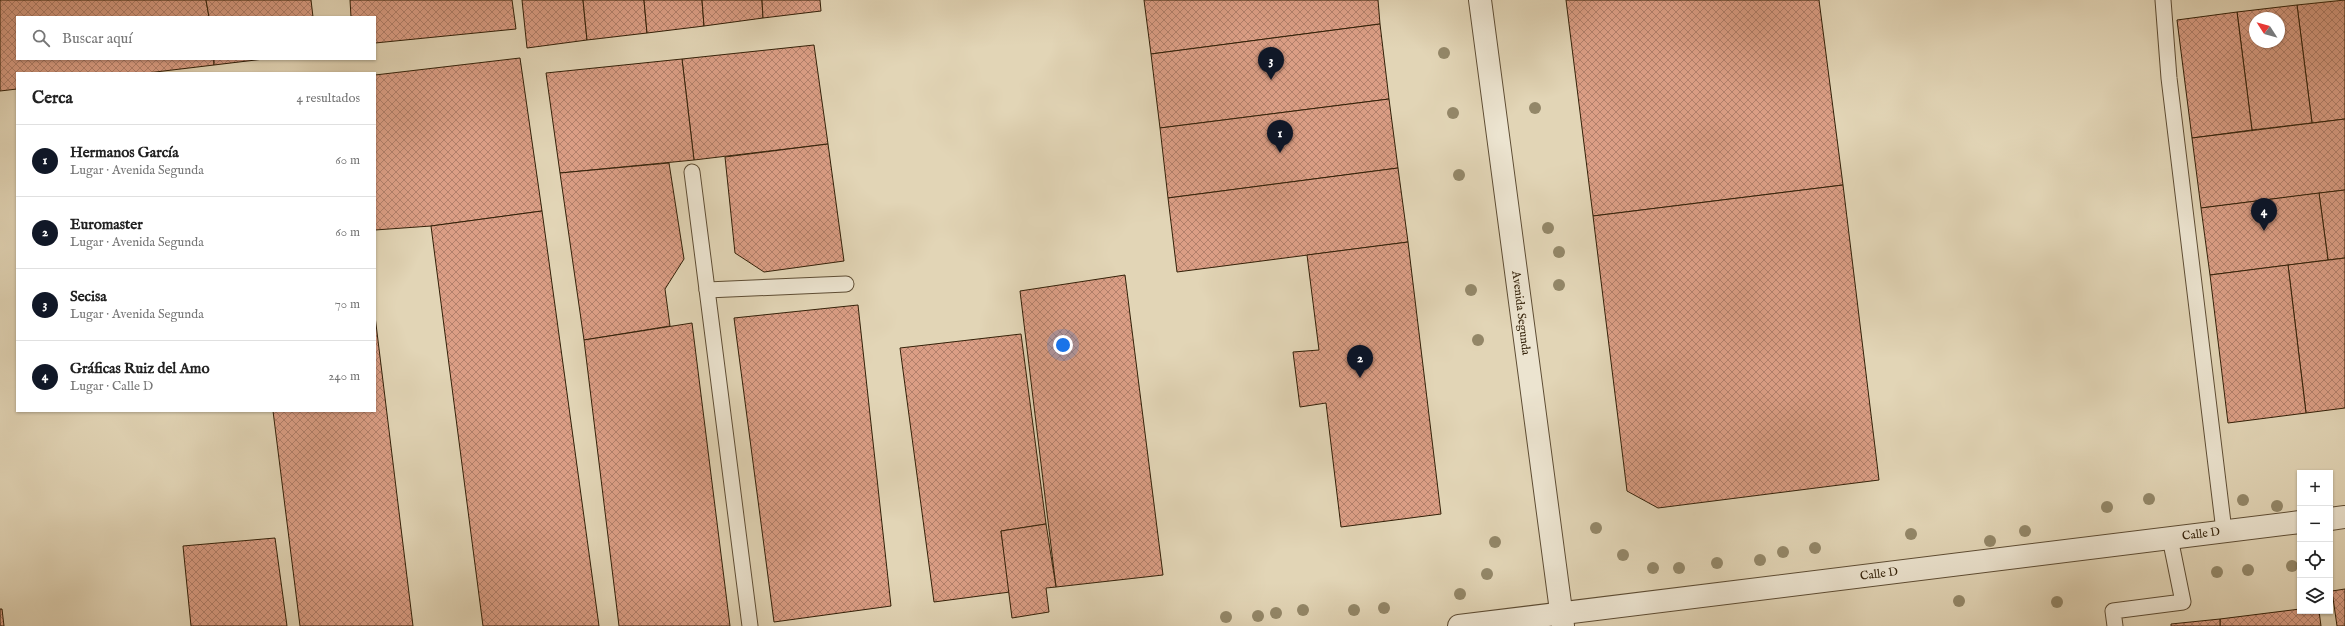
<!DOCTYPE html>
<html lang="es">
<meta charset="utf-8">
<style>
body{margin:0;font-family:"IM FELL English",serif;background:#f6f6f6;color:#222}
.controls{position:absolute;right:12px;bottom:12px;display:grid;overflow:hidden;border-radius:0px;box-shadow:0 1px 3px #0004}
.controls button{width:36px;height:36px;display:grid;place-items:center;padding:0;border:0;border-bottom:1px solid #e0e0e0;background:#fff;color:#222;font:20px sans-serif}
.compass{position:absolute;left:2249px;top:12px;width:36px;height:36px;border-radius:50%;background:#fff;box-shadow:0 1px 3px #0004;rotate:306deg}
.you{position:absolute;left:1063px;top:345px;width:14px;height:14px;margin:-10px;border:3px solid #fff;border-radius:50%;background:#1a73e8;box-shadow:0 0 0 6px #1a73e833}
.badge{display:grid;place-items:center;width:26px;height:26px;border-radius:50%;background:#111827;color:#fff;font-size:13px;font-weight:700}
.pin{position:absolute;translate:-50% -33px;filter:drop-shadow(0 1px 2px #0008)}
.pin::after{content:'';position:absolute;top:21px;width:14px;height:12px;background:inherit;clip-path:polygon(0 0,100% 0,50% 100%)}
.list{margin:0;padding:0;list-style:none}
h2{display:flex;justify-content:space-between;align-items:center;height:52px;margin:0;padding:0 16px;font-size:17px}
h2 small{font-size:13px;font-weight:400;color:#767676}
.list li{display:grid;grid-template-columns:26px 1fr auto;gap:12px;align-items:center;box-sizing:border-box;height:72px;padding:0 16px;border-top:1px solid #e0e0e0}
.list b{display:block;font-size:15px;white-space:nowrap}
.list p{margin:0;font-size:13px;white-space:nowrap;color:#767676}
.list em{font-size:13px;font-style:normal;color:#767676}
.icon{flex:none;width:22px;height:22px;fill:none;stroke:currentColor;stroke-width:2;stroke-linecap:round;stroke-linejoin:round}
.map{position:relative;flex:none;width:2345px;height:626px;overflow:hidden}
.search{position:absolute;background:#fff;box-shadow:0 1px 3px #0004;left:16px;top:16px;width:360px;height:44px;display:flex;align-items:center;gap:10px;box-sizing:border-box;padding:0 14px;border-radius:0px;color:#767676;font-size:15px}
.panel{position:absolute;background:#fff;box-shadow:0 1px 3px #0004;left:16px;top:72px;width:360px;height:340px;border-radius:0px}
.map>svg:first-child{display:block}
.building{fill:url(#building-cross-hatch);stroke:#322008;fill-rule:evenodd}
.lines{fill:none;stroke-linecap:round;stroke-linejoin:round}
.lane-casing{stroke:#5e4d34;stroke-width:17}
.street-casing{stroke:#5e4d34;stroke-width:24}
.lane{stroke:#ece4d0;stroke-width:15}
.street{stroke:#ece4d0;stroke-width:22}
.tree{fill:#938768}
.labels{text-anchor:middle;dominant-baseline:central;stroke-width:4;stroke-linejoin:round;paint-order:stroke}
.street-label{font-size:12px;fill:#322008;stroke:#ece4d0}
</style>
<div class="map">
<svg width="2345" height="626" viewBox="0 0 2345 626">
<defs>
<pattern id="building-cross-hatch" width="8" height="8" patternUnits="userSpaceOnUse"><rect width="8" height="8" fill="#db9e85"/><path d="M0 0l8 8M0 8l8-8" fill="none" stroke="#b2806b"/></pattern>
</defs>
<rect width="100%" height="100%" fill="#e2d5b6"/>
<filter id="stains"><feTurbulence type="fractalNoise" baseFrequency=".005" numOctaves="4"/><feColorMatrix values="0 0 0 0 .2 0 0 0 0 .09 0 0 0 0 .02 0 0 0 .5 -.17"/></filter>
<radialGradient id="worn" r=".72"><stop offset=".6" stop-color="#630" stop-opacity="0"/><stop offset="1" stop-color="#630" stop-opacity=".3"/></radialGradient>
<g class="building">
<path d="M0,0H206L209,17H17V59H214V65L147,73H17V89L0,91Z"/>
<path d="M206,0H311L313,17H209Z"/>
<path d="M350,0H512L516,29L375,43V17H351Z"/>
<path d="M522,0H583L587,40L527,48Z"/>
<path d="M583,0H644L647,33L587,40Z"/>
<path d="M644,0H702L704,26L647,33Z"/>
<path d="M702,0H762L763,18L704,26Z"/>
<path d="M762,0H820L821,11L763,18Z"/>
<path d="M1144,0H1378L1380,24L1151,54Z"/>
<path d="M1566,0H1819L1843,185L1593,216Z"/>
<path d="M2345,0V119L2312,123L2297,5Z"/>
<path d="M2297,5L2312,123L2252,130L2237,12ZM2255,18H2279V42H2255Z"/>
<path d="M2237,12L2252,130L2192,138L2177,20Z"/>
<path d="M1380,24L1389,99L1160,128L1151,54Z"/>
<path d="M814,45L828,144L694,160L682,59Z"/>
<path d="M520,58L542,211L431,226L375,230V75Z"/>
<path d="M214,59H264L214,65Z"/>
<path d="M682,59L694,160L560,173L546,73Z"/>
<path d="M1389,99L1398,168L1168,198L1160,128Z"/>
<path d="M2345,119V190L2201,208L2192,138Z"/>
<path d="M828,144L844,261L764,272L735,253L725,157Z"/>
<path d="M669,163L684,259L665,289L670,326L584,340L560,173Z"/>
<path d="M1398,168L1408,242L1177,272L1168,198Z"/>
<path d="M1843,185L1879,480L1658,508L1627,491L1593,216Z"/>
<path d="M2345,190V258L2328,260L2319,193Z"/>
<path d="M2319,193L2328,260L2210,275L2201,208Z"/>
<path d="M542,211L599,626H483L431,226Z"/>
<path d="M1408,242L1441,514L1341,527L1326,403L1300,407L1293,352L1319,350L1307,255Z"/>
<path d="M2345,258V408L2306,413L2288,265Z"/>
<path d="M2288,265L2306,413L2228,423L2210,275Z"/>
<path d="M1125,275L1163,575L1056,587L1020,291Z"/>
<path d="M858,305L891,606L774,622L734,318Z"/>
<path d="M375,316L413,626H300L273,411H375Z"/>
<path d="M692,323L730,626H619L584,340Z"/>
<path d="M1021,334L1046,524L1001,531L1010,592L934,602L900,348Z"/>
<path d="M1046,524L1056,587L1046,588L1049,612L1012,618L1001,531Z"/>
<path d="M275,538L287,626H191L183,546Z"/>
<path d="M2345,589V626H2337L2332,591Z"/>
<path d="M0,609H2L4,626H0Z"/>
<path d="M2300,609V611H2319L2321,626H2220V619Z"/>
<path d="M2220,619V626H2171V624Z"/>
</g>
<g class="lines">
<defs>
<g id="lane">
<path d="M2163,0L2169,78L2224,531"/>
<path d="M692,172L750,626"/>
<path d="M707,290L846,284"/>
<path d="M2115,626L2113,611L2183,602L2170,538"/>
</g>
<g id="street">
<path d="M1480,0L1563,626"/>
<path d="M2330,519L2345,517"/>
<path d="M1459,626L2300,522"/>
</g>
</defs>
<use href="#lane" class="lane-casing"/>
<use href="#street" class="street-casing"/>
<use href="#lane" class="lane"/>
<use href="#street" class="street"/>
</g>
<g class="tree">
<circle cx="1444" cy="53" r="6"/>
<circle cx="1535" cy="108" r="6"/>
<circle cx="1453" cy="113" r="6"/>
<circle cx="1459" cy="175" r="6"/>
<circle cx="1548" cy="228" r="6"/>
<circle cx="1559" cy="252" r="6"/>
<circle cx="1559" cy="285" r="6"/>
<circle cx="1471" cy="290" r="6"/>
<circle cx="1478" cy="340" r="6"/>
<circle cx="2149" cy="499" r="6"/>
<circle cx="2243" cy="500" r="6"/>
<circle cx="2277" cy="506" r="6"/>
<circle cx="2107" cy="507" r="6"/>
<circle cx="1596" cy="528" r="6"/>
<circle cx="2025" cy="531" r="6"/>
<circle cx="1911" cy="534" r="6"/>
<circle cx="1990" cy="541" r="6"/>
<circle cx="1495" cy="542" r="6"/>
<circle cx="1815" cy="548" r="6"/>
<circle cx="1783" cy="552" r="6"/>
<circle cx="1623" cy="555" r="6"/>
<circle cx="1760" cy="560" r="6"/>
<circle cx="1717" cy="563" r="6"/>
<circle cx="2292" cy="566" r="6"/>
<circle cx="1653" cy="568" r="6"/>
<circle cx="1679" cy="568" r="6"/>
<circle cx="2248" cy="570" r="6"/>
<circle cx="2217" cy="572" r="6"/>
<circle cx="1487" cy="574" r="6"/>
<circle cx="1460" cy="594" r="6"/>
<circle cx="1959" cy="601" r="6"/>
<circle cx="2057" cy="602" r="6"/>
<circle cx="1384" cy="608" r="6"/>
<circle cx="1303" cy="610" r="6"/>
<circle cx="1354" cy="610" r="6"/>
<circle cx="1276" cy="613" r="6"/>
<circle cx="1258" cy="616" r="6"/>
<circle cx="1226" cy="617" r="6"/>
</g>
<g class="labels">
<g class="street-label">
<text transform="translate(1521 313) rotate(83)">Avenida Segunda</text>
<text transform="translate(2201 534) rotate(-7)">Calle D</text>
<text transform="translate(1879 574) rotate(-7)">Calle D</text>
</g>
</g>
<rect width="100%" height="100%" filter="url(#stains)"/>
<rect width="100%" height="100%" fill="url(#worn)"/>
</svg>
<div class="controls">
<button>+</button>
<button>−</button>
<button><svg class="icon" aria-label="locate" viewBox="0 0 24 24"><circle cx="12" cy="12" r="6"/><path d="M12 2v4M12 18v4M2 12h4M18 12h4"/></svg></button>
<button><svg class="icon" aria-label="layers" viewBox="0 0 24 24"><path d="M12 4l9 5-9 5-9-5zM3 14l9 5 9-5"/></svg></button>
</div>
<svg class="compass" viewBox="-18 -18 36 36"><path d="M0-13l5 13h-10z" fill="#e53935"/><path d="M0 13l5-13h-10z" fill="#767676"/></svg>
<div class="you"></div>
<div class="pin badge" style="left:1280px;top:153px">1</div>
<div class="pin badge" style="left:1360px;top:378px">2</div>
<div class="pin badge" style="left:1271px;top:80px">3</div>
<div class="pin badge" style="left:2264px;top:231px">4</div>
<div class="search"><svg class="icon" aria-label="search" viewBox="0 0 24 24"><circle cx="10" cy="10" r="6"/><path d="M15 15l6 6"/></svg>Buscar aquí</div>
<section class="panel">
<h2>Cerca<small>4 resultados</small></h2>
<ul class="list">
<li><span class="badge">1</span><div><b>Hermanos García</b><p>Lugar · Avenida Segunda</p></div><em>60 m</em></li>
<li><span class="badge">2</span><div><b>Euromaster</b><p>Lugar · Avenida Segunda</p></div><em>60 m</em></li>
<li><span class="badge">3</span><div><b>Secisa</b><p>Lugar · Avenida Segunda</p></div><em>70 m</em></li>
<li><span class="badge">4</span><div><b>Gráficas Ruiz del Amo</b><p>Lugar · Calle D</p></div><em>240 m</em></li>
</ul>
</section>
</div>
